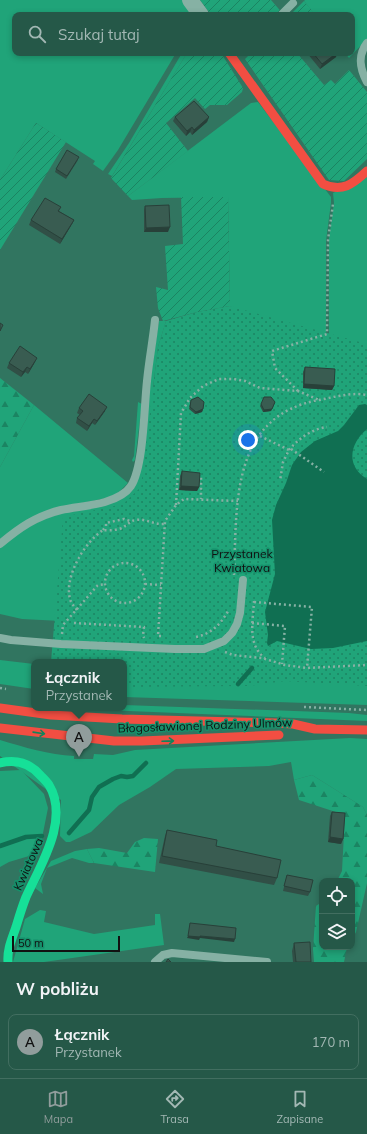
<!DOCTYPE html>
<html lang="pl">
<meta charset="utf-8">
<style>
body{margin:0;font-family:Mulish,sans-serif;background:#316152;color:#f1f3f6}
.controls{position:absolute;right:12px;bottom:12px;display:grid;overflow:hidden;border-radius:8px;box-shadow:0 2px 6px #0003}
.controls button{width:36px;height:36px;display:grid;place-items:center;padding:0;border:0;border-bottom:1px solid #426e60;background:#255848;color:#f1f3f6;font:20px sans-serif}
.scale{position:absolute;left:12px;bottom:10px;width:108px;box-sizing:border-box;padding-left:4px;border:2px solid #111;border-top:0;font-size:11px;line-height:14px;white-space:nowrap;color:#111;-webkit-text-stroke:3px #15916b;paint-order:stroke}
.you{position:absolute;left:248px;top:440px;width:14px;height:14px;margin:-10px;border:3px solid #fff;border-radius:50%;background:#1a73e8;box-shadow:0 0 0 6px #1a73e833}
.badge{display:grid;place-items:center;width:26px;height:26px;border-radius:50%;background:#919d9c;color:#111;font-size:13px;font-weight:700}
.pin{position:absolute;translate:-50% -33px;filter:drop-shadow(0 1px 2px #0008)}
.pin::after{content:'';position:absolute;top:21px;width:14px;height:12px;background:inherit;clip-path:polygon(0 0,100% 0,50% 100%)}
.popup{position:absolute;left:31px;top:659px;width:96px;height:52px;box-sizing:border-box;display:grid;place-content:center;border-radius:8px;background:#255848;filter:drop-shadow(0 1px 3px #0005);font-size:13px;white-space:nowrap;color:#a3b8b4}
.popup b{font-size:15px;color:#f1f3f6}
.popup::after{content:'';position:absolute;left:50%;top:100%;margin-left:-8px;border:8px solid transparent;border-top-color:#255848}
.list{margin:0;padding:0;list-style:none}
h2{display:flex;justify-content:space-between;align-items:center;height:52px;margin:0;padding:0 16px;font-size:17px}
h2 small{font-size:13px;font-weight:400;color:#a3b8b4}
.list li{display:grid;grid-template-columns:26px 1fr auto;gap:12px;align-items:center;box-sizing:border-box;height:56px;margin:0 8px 8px;padding:0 8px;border:1px solid #426e60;border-radius:8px}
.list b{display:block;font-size:15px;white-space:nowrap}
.list p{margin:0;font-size:13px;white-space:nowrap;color:#a3b8b4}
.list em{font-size:13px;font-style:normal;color:#a3b8b4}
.icon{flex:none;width:22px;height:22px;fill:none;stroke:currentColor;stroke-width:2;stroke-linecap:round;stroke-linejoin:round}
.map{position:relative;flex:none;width:367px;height:962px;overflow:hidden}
.search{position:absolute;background:#255848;box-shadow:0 2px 6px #0003;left:12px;right:12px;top:12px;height:44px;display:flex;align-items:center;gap:10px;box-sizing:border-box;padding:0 14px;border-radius:8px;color:#a3b8b4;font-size:15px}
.sheet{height:116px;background:#255848}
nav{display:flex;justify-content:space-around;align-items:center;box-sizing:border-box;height:56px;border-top:1px solid #426e60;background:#255848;font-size:11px;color:#a3b8b4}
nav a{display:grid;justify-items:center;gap:2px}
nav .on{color:#919d9c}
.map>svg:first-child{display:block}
.grass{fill:#20a479}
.forest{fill:url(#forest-firs)}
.park{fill:url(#park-dots)}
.garden{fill:url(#garden-furrows)}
.water{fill:#106f52}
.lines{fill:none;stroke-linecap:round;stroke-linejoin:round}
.stream{stroke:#106f52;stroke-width:4.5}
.path{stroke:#86b1a4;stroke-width:2.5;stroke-dasharray:2 3;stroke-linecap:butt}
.lane{stroke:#86b1a4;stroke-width:8}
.street{stroke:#86b1a4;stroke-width:16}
.fast{stroke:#16e098;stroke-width:9}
.jam{stroke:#f24e42;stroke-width:9}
.wall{fill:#314f46}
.shaded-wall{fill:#284039}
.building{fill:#395c51;stroke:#284039}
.oneway{stroke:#14835b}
.labels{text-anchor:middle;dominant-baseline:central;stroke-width:3;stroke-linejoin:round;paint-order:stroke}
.park-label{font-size:12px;fill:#111;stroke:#15916b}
.street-label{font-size:12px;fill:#111;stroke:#15916b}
</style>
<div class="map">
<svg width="367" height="962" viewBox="0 0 367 962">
<defs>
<pattern id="forest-firs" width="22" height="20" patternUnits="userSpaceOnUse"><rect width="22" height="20" fill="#20a479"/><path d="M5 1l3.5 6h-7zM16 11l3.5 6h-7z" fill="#1b8462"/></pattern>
<pattern id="park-dots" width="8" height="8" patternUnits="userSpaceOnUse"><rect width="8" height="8" fill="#20a479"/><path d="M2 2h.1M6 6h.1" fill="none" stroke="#1b8462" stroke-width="1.8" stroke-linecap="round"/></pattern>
<pattern id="garden-furrows" width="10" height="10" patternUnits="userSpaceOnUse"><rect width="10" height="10" fill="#20a479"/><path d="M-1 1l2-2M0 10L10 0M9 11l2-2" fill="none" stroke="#1b8462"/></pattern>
</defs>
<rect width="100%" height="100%" fill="#317560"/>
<g class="grass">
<path d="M0,0H185L195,15H15V53H176L118,150L103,171L93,164L95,161L36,123L0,180Z"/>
<path d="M305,0H367V39L349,58L345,53H352V15H315L304,1Z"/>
<path d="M182,53H187L112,176L108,174L129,143Z"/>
<path d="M258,102L331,197V203L326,241V332L173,502L61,621L22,619L0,614V548L18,533L42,520L62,513L106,505L134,487L159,321H166L158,347L153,388L249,318L230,306L228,197L162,198L132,200L128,196L251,103Z"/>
<path d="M367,176V392L329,334V239L334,203L333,193Z"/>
<path d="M138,402L142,404L135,460L133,462L132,460L134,456Z"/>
<path d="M34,405L128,483L118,493L107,498L67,506L0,541V467Z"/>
<path d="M0,660L34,664V689L0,684Z"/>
<path d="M367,668V705L124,697V669Z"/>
<path d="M124,705L349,713L367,715V721L56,708H124Z"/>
<path d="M350,738L367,739V815L363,807L312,775L294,780L291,762L269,766L176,769L150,787L119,805L91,832L70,842H66L60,836L61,800L0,756V740C24,747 49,755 74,756V759H93L94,754L113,755L135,750Z"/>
<path d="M21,770L44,794L48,808L39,853L9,862L0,867V771Z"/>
<path d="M87,849L94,863H89L72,858L47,868L41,884L43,894L35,888L51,861L75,851Z"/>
<path d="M40,910L46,911L44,922L94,934L155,925V914H160L164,945L44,962H13L25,919Z"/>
</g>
<g class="forest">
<path d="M0,378L34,405L0,467Z"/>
<path d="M312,775L363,807L367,815V883L356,932L352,939V881H337L342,871L345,815L299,800L294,780Z"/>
<path d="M144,838L158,839L155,872L94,863L87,849L99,848L127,853L135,842Z"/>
<path d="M322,902V947H347L344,962H314L313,949L316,906Z"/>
</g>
<path class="park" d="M230,306L367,344V686L285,681L248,686L124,687V662H51L63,517L123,504L141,487L158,347L166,321L197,312Z"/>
<g class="garden">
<path d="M200,0H271L284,15H211Z"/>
<path d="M304,1L313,12L309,15H290Z"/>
<path d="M187,53H221L243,88L242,92L227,105H210L205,109L195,98L166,123L188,151L128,196L111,178Z"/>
<path d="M251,53H297L324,85L331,80L335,84L349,70L367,92V159L344,181L329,180L245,59Z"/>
<path d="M36,123L66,142L0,250V180Z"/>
<path d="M181,197H228L230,306L197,312L163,321L158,308L156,287L168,290L165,246L183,244Z"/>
</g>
<path class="water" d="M365,404L367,405V429C350,443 345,466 367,479V641L333,648L311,649L277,641L268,646L267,643L268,635L265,612L275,574L272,520L276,505L286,483L292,465L301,452L315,441L338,431L344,425L359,405Z"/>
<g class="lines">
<g class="stream">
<path d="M238,684L252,668"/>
<path d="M69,833L89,810L92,797L99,787L113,779L121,776L127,777L133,776L146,763"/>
<path d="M0,846L26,837L42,836"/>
</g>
<g class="path">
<path d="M298,391L275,368L272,351L327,334L328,240L333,204"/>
<path d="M260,436L289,450L283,462L280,481"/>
<path d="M291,449L324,472"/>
<path d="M289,450C299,438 312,429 327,427"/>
<path d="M198,474L201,477V499"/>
<path d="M176,505L181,413L190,398L203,386L219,379H234L245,381L260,388L298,391L319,400"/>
<path d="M103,530L106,526V523L124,519L130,521"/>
<circle cx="125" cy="583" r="20"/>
<path d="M234,575C237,505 230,416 319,400C335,397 351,392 367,395"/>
<path d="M145,584L161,585"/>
<path d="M254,601C253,621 247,645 265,658"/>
<path d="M254,602L312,607L307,668"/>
<path d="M77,610C74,606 71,603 70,599C64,576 85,542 103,530C109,531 121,530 125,526C130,523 130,521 136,520C145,518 154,525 164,524"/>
<path d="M74,623L144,627L143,635L144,638"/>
<path d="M252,623L285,626L282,664"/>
<path d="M62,634L63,625L98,585L106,584"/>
<path d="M161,636H158L165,521L176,505L184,499L238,501"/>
<path d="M196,637C211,634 221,624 228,611"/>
<path d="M225,652L233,655L262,658L285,665L307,668L367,665"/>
<path d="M0,688L6,689"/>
<path d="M304,707L367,710"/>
</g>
<g class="lane">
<path d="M281,15L293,3"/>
<path d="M367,43C357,56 360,69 367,82"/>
<path d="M0,544C19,528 36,516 61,510C75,507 91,506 105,502C115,499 125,495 131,486C144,465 144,407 147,381C149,360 153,340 155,320"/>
<path d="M0,638L11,640L61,644L175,649H204L224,641L232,633L237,624L240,613L243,580"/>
<path d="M155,962L163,955L172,953L267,962"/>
</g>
<path class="street" d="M190,0L201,15"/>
<path class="fast" d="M0,763C16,759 30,763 41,776C44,779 47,782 49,785C70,820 40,866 26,897C22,907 19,917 16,927C12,939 7,949 8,962"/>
<g class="jam">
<path d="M229,53L323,184C342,193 353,184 367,171"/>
<path d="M0,708L51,715L122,719L275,723L293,724L315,729L367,730"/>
<path d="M0,728L114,741H142L279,735"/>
</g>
</g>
<g class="wall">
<path d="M307,53H337L336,57L320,69Z"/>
<path d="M175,117H209L207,122L192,135L190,132L186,136L173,121Z"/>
<path d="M78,160L66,179L55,172L56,169Z"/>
<path d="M145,206L168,232H144V210Z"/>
<path d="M61,207L59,211L74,220L72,224L60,244L29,225L31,220Z"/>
<path d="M35,362L28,374L25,372L21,377L7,368L9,363Z"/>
<path d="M305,367L334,386L332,390L303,388V372Z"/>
<path d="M191,400L203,409L202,412L195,414L189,409Z"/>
<path d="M275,402L271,411L263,412L260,406L261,404Z"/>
<path d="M79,408L105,411L95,425L92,423L87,431L76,423L77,418L80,415L77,413Z"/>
<path d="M182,471L199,487L197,491L179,490L180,476Z"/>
<path d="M332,812L343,839L341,844L328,842L330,816Z"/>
<path d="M167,830L216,846L277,878L274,885L159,863L165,836Z"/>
<path d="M287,875L310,892L308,896L283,891Z"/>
<path d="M294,943L311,962H293L292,951Z"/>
</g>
<g class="shaded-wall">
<path d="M337,53L336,57L320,69L322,64Z"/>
<path d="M209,117L207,122L192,135L194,130Z"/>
<path d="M192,127L190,132L186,136L187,131Z"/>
<path d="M74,220L72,224L60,244L62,239Z"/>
<path d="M170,227L168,232H144L146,228Z"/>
<path d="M37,358L35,362L28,374L30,369Z"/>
<path d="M27,367L25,372L21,377L23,372Z"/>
<path d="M304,384L334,386L332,390L303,388Z"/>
<path d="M275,402L271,411L263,412L264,410Z"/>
<path d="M107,407L105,411L95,425L97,421Z"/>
<path d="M203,409L202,412L195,414L196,412Z"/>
<path d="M94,419L92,423L87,431L89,426Z"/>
<path d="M181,486L199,487L197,491L179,490Z"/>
<path d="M330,837L343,839L341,844L328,842Z"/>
<path d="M188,936H200L235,939L234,942L200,938L199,940L187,938Z"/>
</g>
<g class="building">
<path d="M313,53H337L322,64Z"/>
<path d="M194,101L209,117L194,130L192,127L187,131L175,117Z"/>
<path d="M67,150L79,157L67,176L56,169Z"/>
<path d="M45,198L61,207L58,211L74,220L62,239L31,220Z"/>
<path d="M169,205L170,227L146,228L145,206Z"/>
<path d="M0,323L3,325L0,331Z"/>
<path d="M20,346L37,358L30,369L27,367L23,372L9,363Z"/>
<path d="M305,367L335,369L334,386L304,384Z"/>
<path d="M89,394L107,407L97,421L94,419L89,426L77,418L83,411L79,408Z"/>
<path d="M198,397L204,402L203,409L196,412L190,407L191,400Z"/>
<path d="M264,397H271L275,402L272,409L264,410L261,404Z"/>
<path d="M182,471L200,473L199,487L181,486Z"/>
<path d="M332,812L345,813L343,839L330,837Z"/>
<path d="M167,830L217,840L216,846L281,860L277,878L162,856Z"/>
<path d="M287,875L313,880L310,892L284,886Z"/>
<path d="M190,923L236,928L235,939L200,936V937L188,936Z"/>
<path d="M310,942L311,962H296L294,943Z"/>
<path d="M168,959L171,962H166Z"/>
</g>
<defs><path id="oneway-shaft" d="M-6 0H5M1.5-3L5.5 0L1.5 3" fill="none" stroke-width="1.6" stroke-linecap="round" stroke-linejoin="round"/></defs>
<g class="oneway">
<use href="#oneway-shaft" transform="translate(39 733) rotate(8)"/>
<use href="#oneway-shaft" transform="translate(168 741) rotate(-2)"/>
</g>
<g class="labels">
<g class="park-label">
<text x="242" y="553">Przystanek<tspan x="242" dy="14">Kwiatowa</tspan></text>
</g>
<g class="street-label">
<text transform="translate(205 725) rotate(-2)">Błogosławionej Rodziny Ulmów</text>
<text transform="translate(28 864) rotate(-66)">Kwiatowa</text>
</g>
</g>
</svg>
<div class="controls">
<button><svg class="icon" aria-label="locate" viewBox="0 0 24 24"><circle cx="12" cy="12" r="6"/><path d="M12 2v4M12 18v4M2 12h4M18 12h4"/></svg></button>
<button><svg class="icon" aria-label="layers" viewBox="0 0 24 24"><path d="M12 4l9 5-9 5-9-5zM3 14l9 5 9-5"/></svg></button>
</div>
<div class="scale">50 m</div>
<div class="you"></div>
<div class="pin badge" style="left:79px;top:757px">A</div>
<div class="popup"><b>Łącznik</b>Przystanek</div>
<div class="search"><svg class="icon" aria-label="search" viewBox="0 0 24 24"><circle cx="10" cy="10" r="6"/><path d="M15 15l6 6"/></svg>Szukaj tutaj</div>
</div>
<section class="sheet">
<h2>W pobliżu<small></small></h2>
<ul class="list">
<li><span class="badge">A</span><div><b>Łącznik</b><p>Przystanek</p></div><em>170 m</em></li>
</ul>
</section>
<nav>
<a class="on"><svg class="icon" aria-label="map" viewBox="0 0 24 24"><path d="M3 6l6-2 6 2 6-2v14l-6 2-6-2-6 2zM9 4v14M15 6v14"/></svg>Mapa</a>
<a><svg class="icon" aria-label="directions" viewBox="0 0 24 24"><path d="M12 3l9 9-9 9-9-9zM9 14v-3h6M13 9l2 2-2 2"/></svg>Trasa</a>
<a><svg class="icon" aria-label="saved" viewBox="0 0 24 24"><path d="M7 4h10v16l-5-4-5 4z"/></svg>Zapisane</a>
</nav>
